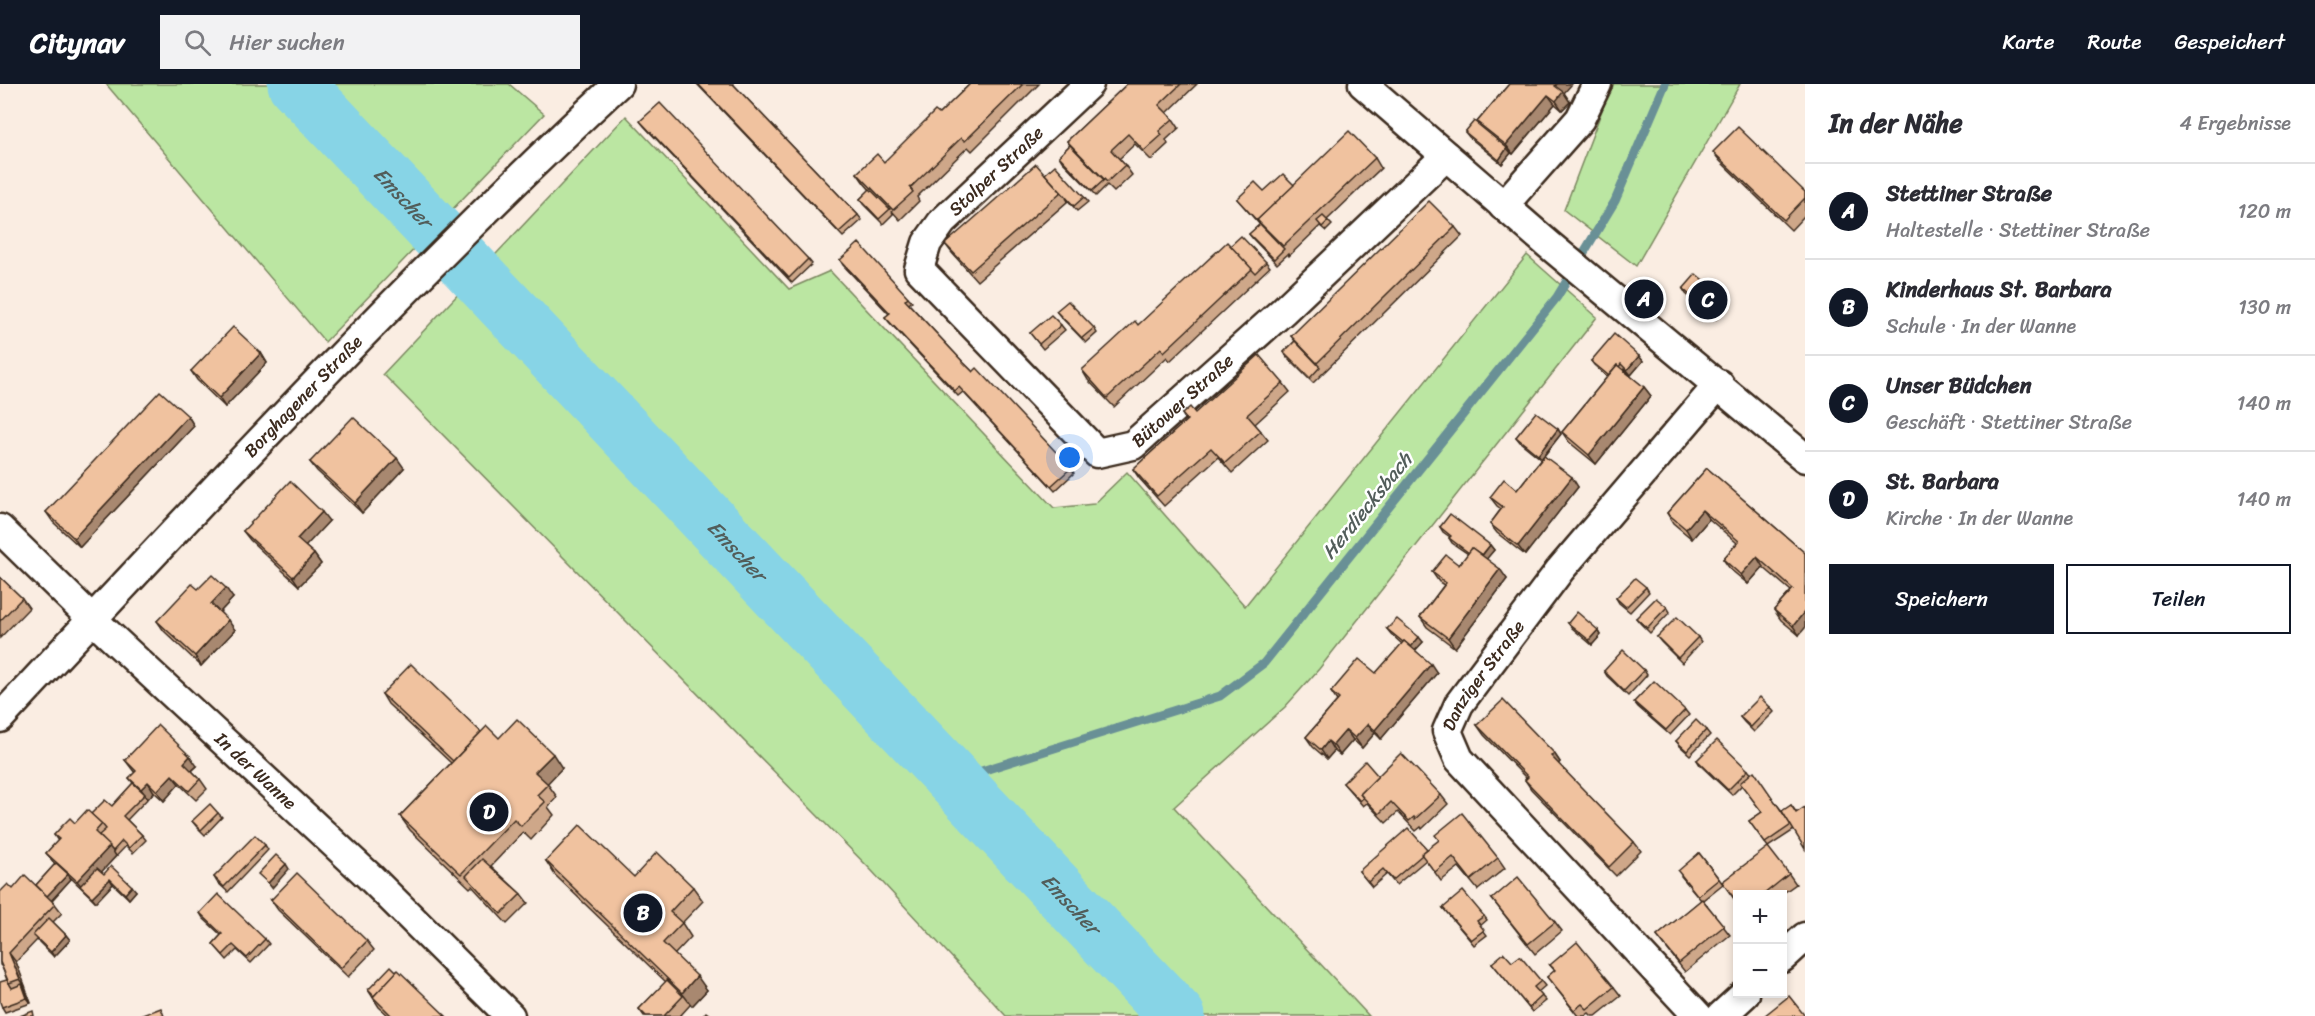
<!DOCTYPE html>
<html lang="de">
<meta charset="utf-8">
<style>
body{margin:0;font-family:Sriracha,sans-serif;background:#f2f2f3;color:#2b2b33}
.controls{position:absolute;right:18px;bottom:18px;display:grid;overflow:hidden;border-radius:0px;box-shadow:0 3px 9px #0003}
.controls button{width:54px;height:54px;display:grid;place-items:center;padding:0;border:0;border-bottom:2px solid #e1e1e2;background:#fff;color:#2b2b33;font:30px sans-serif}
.you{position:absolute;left:1070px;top:374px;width:21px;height:21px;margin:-15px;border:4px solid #fff;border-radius:50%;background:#1a73e8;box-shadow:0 0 0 9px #1a73e833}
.badge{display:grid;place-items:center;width:39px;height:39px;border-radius:50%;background:#111827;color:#fff;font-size:20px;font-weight:700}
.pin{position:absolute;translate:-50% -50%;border:3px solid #fff;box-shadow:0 2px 6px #0006}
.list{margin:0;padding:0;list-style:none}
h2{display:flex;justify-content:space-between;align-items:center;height:78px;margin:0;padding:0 24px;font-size:26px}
h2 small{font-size:20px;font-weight:400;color:#7c7c81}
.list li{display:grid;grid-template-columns:39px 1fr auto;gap:18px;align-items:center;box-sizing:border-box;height:96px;padding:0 24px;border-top:2px solid #e1e1e2}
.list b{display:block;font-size:22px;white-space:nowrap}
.list p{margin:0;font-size:20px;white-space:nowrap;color:#7c7c81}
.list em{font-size:20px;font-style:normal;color:#7c7c81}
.actions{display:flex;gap:12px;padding:18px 24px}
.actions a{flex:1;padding:14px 0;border:2px solid #111827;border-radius:0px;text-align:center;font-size:21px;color:#111827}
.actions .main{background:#111827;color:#fff}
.icon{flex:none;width:33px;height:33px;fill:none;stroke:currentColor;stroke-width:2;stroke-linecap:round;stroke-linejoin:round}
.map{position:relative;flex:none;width:1805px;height:932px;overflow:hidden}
header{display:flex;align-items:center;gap:36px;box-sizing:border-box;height:84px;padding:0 30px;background:#111827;color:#fff}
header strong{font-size:28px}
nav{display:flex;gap:33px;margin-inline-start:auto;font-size:21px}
.search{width:420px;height:54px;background:#f2f2f3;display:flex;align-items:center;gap:15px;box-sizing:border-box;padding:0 21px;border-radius:0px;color:#7c7c81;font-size:22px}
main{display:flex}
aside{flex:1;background:#fff}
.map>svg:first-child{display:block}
.green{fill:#bbe6a2;stroke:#7b8860;stroke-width:1.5}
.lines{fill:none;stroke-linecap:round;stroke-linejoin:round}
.stream{stroke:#699096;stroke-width:9}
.river{stroke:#87d4e6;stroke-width:57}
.street-casing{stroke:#3b2a1e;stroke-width:33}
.street{stroke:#fff;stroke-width:28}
.wall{fill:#cea789;stroke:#3b2a1e;stroke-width:1.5}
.shaded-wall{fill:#a8886f;stroke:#3b2a1e;stroke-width:1.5}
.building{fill:#f0c29f;stroke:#3b2a1e;stroke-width:1.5}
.labels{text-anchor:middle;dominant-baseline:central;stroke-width:5;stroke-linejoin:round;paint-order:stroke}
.street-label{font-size:18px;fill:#3b2a1e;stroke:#fff}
.water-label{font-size:20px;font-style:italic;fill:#525d5a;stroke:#fff}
</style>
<header>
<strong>Citynav</strong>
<div class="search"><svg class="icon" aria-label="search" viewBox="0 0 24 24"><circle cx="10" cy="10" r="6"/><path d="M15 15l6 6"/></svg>Hier suchen</div>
<nav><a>Karte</a><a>Route</a><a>Gespeichert</a></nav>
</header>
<main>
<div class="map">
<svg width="1805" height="932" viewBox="0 0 1805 932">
<rect width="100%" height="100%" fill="#faede2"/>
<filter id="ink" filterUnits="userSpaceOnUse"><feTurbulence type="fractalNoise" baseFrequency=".0167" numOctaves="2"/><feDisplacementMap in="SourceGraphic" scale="12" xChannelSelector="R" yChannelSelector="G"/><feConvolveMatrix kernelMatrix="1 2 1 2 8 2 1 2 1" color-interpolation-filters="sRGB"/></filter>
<g filter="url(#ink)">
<g class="green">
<path d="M106,0H509L544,30L325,258Z"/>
<path d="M1612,0H1740L1636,182L1564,126Z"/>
<path d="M626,32L789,205L830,187L1054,424L1094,420L1127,388L1245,522L1527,171L1597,233L1319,585L1285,623L1174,723L1369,932H1006L872,787L383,290Z"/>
</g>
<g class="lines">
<path class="stream" d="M953,696L1220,612L1264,579L1557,213L1615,117L1665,0"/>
<path class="river" id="s1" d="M296,0L1177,932"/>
<defs>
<g id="street">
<path id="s2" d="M1089,0L942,138L927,159L919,185L1097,369L1133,361L1283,227L1446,72"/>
<path d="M1363,0L1548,160L1805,374"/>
<path d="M1503,122L1580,35L1597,0"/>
<path id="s3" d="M0,445L92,535L370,793L510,932"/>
<path id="s4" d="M0,634C201,419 402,201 618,0"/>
<path d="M1782,874L1805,853"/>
<path id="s5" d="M1698,932L1459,675L1447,647L1459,620L1560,486L1719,300"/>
<path d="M1721,932L1745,910"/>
</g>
</defs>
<use href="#street" class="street-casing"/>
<use href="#street" class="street"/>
</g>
<g class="wall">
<path d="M697,0H733L858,131L862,136L843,153Z"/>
<path d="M970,0H1039L972,67L968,63L917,113L919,117L900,136L892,127L893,130L883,140L863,120L860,115L870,106L864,99L857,89L884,78L939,30Z"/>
<path d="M1127,0H1197L1167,29L1173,35L1179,44L1166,56L1168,60L1151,76L1135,60L1119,75L1125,81L1132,91L1114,108L1107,101L1096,112L1062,77L1059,72L1070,61L1067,57Z"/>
<path d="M1509,0L1564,9L1570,18L1562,26L1555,20L1513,70L1511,69L1502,80L1469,53L1465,48L1479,41L1477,38Z"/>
<path d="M640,37L808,175L812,180L792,199L644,42Z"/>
<path d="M1713,68L1805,108V131L1791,146L1720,77Z"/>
<path d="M1375,74L1381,84L1327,136L1332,141L1326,147L1320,142L1289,172L1288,170L1277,180L1253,155L1249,150L1260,141L1237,115L1264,107L1294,101Z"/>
<path d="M1045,90L1084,113L1088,118L1077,127L1066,114L1068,117L977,197L952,169L945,160Z"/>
<path d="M1455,143L1462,152L1313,299L1287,273L1284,268L1295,257L1291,252Z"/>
<path d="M1230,162L1266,178L1270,183L1170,277L1167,273L1114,323L1088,296L1082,286L1138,241Z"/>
<path d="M840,176L908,213L912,217L909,220L964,279L1071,384L1074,389L1055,407L963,308L958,312L889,238L885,233L889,230L843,181Z"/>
<path d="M1683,205L1729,220L1716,235L1686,210Z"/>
<path d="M1056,227L1094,244L1097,249L1086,259L1060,232Z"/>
<path d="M1061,241L1065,246L1043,265L1030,249Z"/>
<path d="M261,269L267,279L225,323L197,296L191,287Z"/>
<path d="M1639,272L1643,277L1631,291L1624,285L1623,286L1644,303L1651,312L1596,380L1569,358L1562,348L1607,293L1594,281L1591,277Z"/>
<path d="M1283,299L1290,308L1255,340L1268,356L1232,389L1218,373L1164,422L1139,394L1133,385L1186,337L1182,330L1195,329Z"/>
<path d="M188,332L194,342L80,463L53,438L46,428Z"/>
<path d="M1558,345L1561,350L1544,372L1578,403L1525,471L1497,449L1490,440L1501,425L1497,422L1490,413L1517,406L1541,375L1520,358L1516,353Z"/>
<path d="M310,378L404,384L362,429L317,387Z"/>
<path d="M1707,384L1805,469L1799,551L1781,536L1774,526L1791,507L1763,483L1748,500L1730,485L1723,475L1737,459L1709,435L1692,455L1673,439L1667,429Z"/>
<path d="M329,437L305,462L314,470L321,480L299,502L250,456L243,447Z"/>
<path d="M1440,443L1490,461L1494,466L1486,475L1507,495L1455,564L1427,543L1420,533L1444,501L1439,498L1432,488L1459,481L1468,470L1452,459L1449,454L1450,453L1443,448Z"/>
<path d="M0,493L22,514L29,524L0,554Z"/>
<path d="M1646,503L1649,508L1630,528L1619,519L1616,514Z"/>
<path d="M198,505L233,514L220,528L235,546L201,582L164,547L157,537Z"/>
<path d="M1667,523L1670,528L1650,549L1640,539L1636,534Z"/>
<path d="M1568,539L1598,546L1601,551L1592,561L1572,544Z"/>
<path d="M1387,545L1423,558L1415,566L1437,589L1381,655L1375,649L1362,664L1353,656L1340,671L1334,667L1327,675L1313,663L1306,653L1337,617L1331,608L1376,589L1402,560L1391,550Z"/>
<path d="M1657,553H1698L1701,558L1682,579L1661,558Z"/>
<path d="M1644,586L1647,591L1628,612L1607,592L1604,587Z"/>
<path d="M382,610L481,648L499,654L562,684L547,699L557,713L548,723L554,731L531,756L523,748L491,782L521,810L528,819L507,840L472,802L470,804L410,746L400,732L451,679L388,620Z"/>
<path d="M1634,618L1685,626L1689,631L1670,651L1638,623Z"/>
<path d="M1770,623L1774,628L1754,648L1744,638L1740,633Z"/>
<path d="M1477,641L1554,669L1560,678L1558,680L1634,758L1641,767L1616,792L1531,705L1525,696L1526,694L1484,651Z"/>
<path d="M1706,646L1710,651L1690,671L1680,662L1676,657Z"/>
<path d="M125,676L197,682L192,687L200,695L207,705L196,716L179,700L164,717L154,708L127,736L142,751L146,756L133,769L126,762L101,788L104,790L136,807L129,815L113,800L96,818L71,794V795L52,816L62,829L53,838L66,851L70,856L54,873L37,856L16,878L31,919L5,928L2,923L7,896L2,883L0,881V808L36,801L55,780L46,769L58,757L54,751L91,730L112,722L133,699L129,694L135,689Z"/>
<path d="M1697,676L1748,686L1783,728L1791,721L1797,729L1794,746L1768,763L1749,737L1762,728L1742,701L1732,711L1700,681Z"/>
<path d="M1378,692L1441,711L1448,720L1422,745L1421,743L1416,747L1398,728L1386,739L1367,719L1363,722L1343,699Z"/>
<path d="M218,729L222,733L205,751L196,742L192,737Z"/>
<path d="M265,761L268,766L228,808L217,798L214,793Z"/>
<path d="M1427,765L1498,774L1505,784L1478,806L1459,783L1441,797L1426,776L1396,801L1387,790L1372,803L1359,787Z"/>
<path d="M1699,769L1723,800L1703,816L1730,851L1685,888L1657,852L1701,816L1681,792Z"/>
<path d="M546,777L693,803L703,817L682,839L691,853L674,871L707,906L692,922L690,920V921L680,932H644L639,925L666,898L555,791Z"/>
<path d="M1789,790L1796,800L1782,810H1737V819L1722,798Z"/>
<path d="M1492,815L1555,838L1562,847L1535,870Z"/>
<path d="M271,816L367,857L374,866L348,893L278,826Z"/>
<path d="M1443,824L1484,832L1487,836L1480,842L1487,851L1474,861Z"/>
<path d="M200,829L265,855L269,860L251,879L237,866L227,876L213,860L221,851L203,834Z"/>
<path d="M1512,878L1541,897L1545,902L1538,908L1546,917L1532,928L1492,879Z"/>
<path d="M1550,881L1614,903L1621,912L1596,932H1592L1589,929L1585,932H1578L1547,893L1555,887Z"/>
<path d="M368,906L446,932H389L379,923Z"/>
</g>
<g class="shaded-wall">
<path d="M1557,0H1572L1564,9L1570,18L1562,26L1556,17L1555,2Z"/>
<path d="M1548,11L1555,20L1513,70L1506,61Z"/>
<path d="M1507,64L1511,69L1502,80L1499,76Z"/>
<path d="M1726,215L1729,220L1716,235L1712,230Z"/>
<path d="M261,269L267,279L225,323L219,314Z"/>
<path d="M1639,272L1643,277L1631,291L1627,286Z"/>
<path d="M1644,303L1651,312L1596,380L1589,371Z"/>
<path d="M188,332L194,342L80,463L74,454Z"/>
<path d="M1558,345L1561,350L1541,375L1538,371Z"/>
<path d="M397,374L404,384L362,429L355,419Z"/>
<path d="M1572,393L1578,403L1525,471L1518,462Z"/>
<path d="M1702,426L1709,435L1692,455L1686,445Z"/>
<path d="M322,428L329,437L304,464L297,455Z"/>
<path d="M1490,461L1494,466L1484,478L1481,473Z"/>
<path d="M314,470L321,480L299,502L293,493Z"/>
<path d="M1757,473L1763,483L1748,500L1741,491Z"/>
<path d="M1500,485L1507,495L1455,564L1448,554Z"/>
<path d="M226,504L233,514L218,530L211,520Z"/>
<path d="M1805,527V544L1799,551L1793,542Z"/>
<path d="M228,536L235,546L201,582L195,572Z"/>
<path d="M1598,546L1601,551L1592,561L1589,556Z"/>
<path d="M1419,553L1423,558L1413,569L1410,564Z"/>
<path d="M1431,580L1437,589L1381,655L1375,646Z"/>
<path d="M1368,640L1375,649L1362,664L1355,654Z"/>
<path d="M1346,646L1353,656L1340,671L1333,661Z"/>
<path d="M1328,657L1334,667L1327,675L1321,666Z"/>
<path d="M1554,669L1560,678L1557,682L1551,672Z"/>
<path d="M553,670L562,684L545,702L535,688Z"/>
<path d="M190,672L197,682L190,688L184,679Z"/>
<path d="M172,691L179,700L164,717L157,707Z"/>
<path d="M148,698L154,708L148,715L141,705Z"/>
<path d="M110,762L116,772L85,806L77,797Z"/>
<path d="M286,780L289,785L272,804L268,799Z"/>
<path d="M68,790L71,795L50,818L46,813Z"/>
<path d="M110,795L113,800L96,818L92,813Z"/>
<path d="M132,802L136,807L129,815L125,810Z"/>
<path d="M66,851L70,856L54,873L51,868Z"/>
<path d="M9,869L16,878L26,904L20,895Z"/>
<path d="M697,892L707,906L692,922L682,909Z"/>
<path d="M22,900L25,905L31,919L27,914Z"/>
</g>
<g class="building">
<path d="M698,0H733L858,131L839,148Z"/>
<path d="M970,0H1023L965,57L961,54L910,104L913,108L893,126L857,89L877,70L884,78L935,27L939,30Z"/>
<path d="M1127,0H1181L1159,21L1173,35L1159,47L1162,51L1144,67L1128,50L1111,66L1125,81L1107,98L1067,57Z"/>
<path d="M1509,0H1557L1555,2L1563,8L1556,17L1548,11L1506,61L1477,38Z"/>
<path d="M660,19L808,175L789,194L640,37Z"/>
<path d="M1474,37L1507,64L1499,76L1465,48Z"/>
<path d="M1738,43L1805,108V114L1784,136L1713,68Z"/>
<path d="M1349,47L1375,74L1283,162L1257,136Z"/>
<path d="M1070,61L1104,96L1092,107L1059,72Z"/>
<path d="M1036,80L1061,108L971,187L945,160Z"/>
<path d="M1055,81L1084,113L1074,122L1045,90Z"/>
<path d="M1283,90L1294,101L1257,136L1260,140L1237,115L1255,98L1264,107Z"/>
<path d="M870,105L890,125L879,135L860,115Z"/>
<path d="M1429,117L1455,143L1317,279L1291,252Z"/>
<path d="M1323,132L1328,137L1322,143L1317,137Z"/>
<path d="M1260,140L1284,165L1274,175L1249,150Z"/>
<path d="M1241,152L1266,178L1255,189L1230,162Z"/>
<path d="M1227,158L1252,185L1164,268L1161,264L1107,314L1082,286L1135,237L1138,241Z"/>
<path d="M859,159L908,213L905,216L964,279L973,288L977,284L1071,384L1051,402L959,303L955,307L935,286L885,233L890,229L840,176Z"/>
<path d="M1696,190L1726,215L1712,230L1683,205Z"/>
<path d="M1068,217L1094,244L1082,254L1056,227Z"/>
<path d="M1051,231L1061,241L1039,260L1030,249Z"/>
<path d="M233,243L261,269L219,314L191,287Z"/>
<path d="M1614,250L1639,272L1627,286L1621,280L1619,283L1617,281L1608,291L1591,277Z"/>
<path d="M1295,257L1320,283L1310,294L1284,268Z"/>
<path d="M1259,271L1283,299L1247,331L1261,347L1225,379L1211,364L1157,412L1133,385L1187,336L1182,330L1190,323L1195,329Z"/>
<path d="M1617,281L1644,303L1589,371L1562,348Z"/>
<path d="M160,307L188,332L74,454L46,428Z"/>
<path d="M1536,328L1558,345L1538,371L1516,353Z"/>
<path d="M353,333L397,374L355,419L310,378Z"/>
<path d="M1544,372L1572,393L1518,462L1490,440L1503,423L1490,413L1504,395L1517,406Z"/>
<path d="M1707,384L1805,469V527L1793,542L1774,526L1793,505L1757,473L1741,491L1723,475L1739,457L1702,426L1686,445L1667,429Z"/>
<path d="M290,397L322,428L297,455L314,470L293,493L243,447Z"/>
<path d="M1450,430L1490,461L1482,471L1472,464L1469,469L1449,454L1451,452L1440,443Z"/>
<path d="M1472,464L1500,485L1448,554L1420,533L1446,499L1432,488L1446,471L1459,481Z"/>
<path d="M212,491L226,504L211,520L228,536L195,572L157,537L192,500L198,505Z"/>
<path d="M0,493L22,514L0,537Z"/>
<path d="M1635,494L1646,503L1626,523L1616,514Z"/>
<path d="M1656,514L1667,523L1647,544L1636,534Z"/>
<path d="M1577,528L1598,546L1589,556L1568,539Z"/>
<path d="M1677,533L1698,553L1678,574L1657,553Z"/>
<path d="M1397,535L1419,553L1411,563L1404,557L1403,558L1387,545Z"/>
<path d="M1404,557L1431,580L1375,646L1368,640L1355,654L1346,646L1333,661L1328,657L1321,666L1306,653L1339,615L1331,608L1359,575L1376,589Z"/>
<path d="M1623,566L1644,586L1624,607L1604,587Z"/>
<path d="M411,580L481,648L453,677L382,610Z"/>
<path d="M1654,597L1685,626L1666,646L1634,618Z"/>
<path d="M1760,613L1770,623L1751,643L1740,633Z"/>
<path d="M1503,616L1554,669L1551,672L1634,758L1609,783L1525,696L1528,693L1477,641Z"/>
<path d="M517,635L553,670L535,688L548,700L537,711L545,718L521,742L514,735L461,790L400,732L487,642L499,654Z"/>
<path d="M1696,636L1706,646L1687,667L1676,657Z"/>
<path d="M158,641L190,672L184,679L200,695L189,707L172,691L157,707L148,698L141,705L129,694L136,687L125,676Z"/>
<path d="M1717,656L1748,686L1728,706L1697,676Z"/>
<path d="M1401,669L1441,711L1415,735L1414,733L1409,737L1391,718L1379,730L1360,710Z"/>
<path d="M1365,677L1378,692L1360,710L1363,714L1360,717L1343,699Z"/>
<path d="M1754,687L1791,741L1765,759L1749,737L1762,728L1740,699Z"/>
<path d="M133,699L145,710L123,732L142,751L129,764L122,757L113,767L99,751L106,745L102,740L91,730L105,716L112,722Z"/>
<path d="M210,720L218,729L201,746L192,737Z"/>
<path d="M1791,721L1796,729L1805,723V765L1782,727Z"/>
<path d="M87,726L102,740L95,748L110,762L77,797L46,769L59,755L54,751L62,742L70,734L75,739Z"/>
<path d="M1462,729L1498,774L1471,796L1453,773L1435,788L1421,770L1439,756L1435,751Z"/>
<path d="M580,741L634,793L657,768L693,803L670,828L682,839L663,859L697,892L682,909L546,777Z"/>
<path d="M1408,744L1427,765L1421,770L1422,771L1393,796L1383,785L1368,798L1359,787Z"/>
<path d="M255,751L265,761L224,803L214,793Z"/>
<path d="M1768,763L1789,790L1764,810H1737V818L1722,798Z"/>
<path d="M1699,769L1719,795L1698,812L1678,787Z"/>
<path d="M276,771L286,780L268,799L258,790Z"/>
<path d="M482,775L521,810L501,830L466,792Z"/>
<path d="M56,779L68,790L47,812L36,801Z"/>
<path d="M111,782L132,802L125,810L110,795L92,813L80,802L97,784L104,790Z"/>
<path d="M297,789L367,857L341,884L271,816Z"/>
<path d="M25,791L55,820L9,869L20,895L9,899L0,878V808L8,800L13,805Z"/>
<path d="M1518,793L1555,838L1528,860L1492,815Z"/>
<path d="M1463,807L1484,832L1477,837L1484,846L1471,856L1443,824Z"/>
<path d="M218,810L265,855L247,874L233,861L223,871L213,860L222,850L200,829Z"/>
<path d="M1702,815L1724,842L1679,879L1657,852Z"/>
<path d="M49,834L66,851L51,868L33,851Z"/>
<path d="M1577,858L1614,903L1587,925L1582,920L1574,926L1547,893L1555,886L1550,881Z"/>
<path d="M1504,869L1512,878L1520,872L1541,897L1534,903L1542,912L1529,924L1492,879Z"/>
<path d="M391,882L397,888L374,912L368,906Z"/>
<path d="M398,886L446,932H392L373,913Z"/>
<path d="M7,896L12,904L22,900L27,914L2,923L0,918V898Z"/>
<path d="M667,896L683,912L664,932H646L639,925Z"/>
<path d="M1789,912L1805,932H1764Z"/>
<path d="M161,924L164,932H140Z"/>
<path d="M33,927L34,932H20Z"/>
<path d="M706,928L711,932H703Z"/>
</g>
</g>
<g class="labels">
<g class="street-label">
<text transform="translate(996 87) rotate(-43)">Stolper Straße</text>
<text stroke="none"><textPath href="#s4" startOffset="442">Borghagener Straße</textPath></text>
<text stroke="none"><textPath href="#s2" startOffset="614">Bütower Straße</textPath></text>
<text stroke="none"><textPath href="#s5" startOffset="448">Danziger Straße</textPath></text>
<text stroke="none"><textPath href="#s3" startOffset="352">In der Wanne</textPath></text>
</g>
<g class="water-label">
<text stroke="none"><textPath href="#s1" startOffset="156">Emscher</textPath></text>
<text transform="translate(1367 422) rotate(-51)">Herdiecksbach</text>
<text stroke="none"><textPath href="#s1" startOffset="642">Emscher</textPath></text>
<text stroke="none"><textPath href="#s1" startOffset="1128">Emscher</textPath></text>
</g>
</g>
</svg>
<div class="controls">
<button>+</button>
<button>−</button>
</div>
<div class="you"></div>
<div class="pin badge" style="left:1644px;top:215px">A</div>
<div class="pin badge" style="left:643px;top:829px">B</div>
<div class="pin badge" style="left:1708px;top:216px">C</div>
<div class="pin badge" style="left:489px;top:728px">D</div>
</div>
<aside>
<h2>In der Nähe<small>4 Ergebnisse</small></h2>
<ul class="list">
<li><span class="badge">A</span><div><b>Stettiner Straße</b><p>Haltestelle · Stettiner Straße</p></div><em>120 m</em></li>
<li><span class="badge">B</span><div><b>Kinderhaus St. Barbara</b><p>Schule · In der Wanne</p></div><em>130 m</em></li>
<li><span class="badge">C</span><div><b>Unser Büdchen</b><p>Geschäft · Stettiner Straße</p></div><em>140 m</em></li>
<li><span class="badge">D</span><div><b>St. Barbara</b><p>Kirche · In der Wanne</p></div><em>140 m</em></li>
</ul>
<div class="actions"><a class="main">Speichern</a><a>Teilen</a></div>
</aside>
</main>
